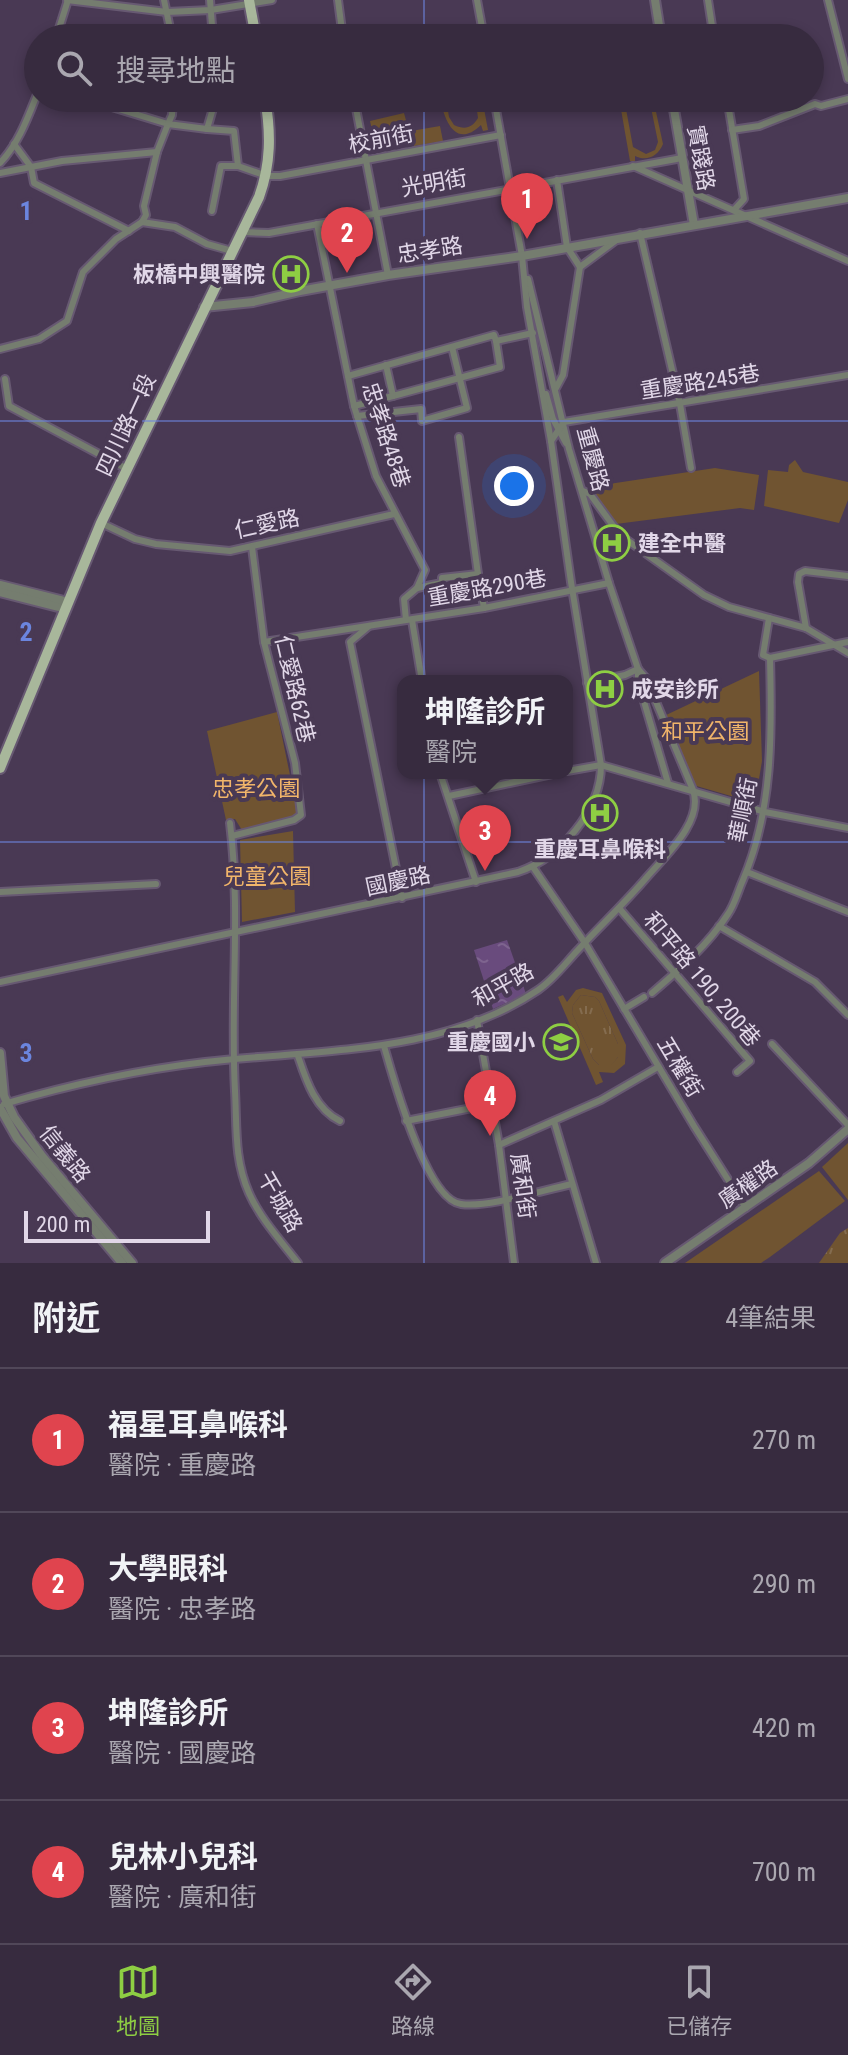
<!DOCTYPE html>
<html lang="zh-TW">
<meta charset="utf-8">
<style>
body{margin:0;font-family:"Roboto Condensed","Noto Sans TC",sans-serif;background:#3e3346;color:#f1f3f6}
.scale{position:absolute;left:24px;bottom:20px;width:186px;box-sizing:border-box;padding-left:8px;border:4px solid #e1d7e8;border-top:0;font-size:22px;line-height:28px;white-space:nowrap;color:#e1d7e8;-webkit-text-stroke:6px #493954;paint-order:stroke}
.you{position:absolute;left:514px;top:486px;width:28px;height:28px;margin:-20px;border:6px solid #fff;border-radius:50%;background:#1a73e8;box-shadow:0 0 0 12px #1a73e833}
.badge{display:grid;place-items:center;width:52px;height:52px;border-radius:50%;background:#8ece43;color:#fff;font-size:26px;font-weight:700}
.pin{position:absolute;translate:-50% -66px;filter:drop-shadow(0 2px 4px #0008)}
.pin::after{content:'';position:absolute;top:42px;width:28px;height:24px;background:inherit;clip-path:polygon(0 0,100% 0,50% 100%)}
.popup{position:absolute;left:397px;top:675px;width:176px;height:104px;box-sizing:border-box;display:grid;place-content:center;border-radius:16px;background:#372b3f;filter:drop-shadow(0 2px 6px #0005);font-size:26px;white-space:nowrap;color:#aaa7b0}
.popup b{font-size:30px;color:#f1f3f6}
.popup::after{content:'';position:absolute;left:50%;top:100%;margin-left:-16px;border:16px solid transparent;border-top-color:#372b3f}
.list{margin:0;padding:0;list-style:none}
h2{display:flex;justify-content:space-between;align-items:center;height:104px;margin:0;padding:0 32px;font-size:34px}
h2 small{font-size:26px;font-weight:400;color:#aaa7b0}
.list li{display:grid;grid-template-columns:52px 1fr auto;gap:24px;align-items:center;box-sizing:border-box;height:144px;padding:0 32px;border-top:2px solid #514759}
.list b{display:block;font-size:30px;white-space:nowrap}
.list p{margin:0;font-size:26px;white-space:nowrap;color:#aaa7b0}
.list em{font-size:26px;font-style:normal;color:#aaa7b0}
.icon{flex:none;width:44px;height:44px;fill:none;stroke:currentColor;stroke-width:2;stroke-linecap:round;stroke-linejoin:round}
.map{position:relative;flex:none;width:848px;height:1263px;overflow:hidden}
.search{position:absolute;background:#372b3f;box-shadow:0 4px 12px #0003;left:24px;right:24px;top:24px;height:88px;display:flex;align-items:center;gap:20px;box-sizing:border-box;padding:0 28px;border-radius:44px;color:#aaa7b0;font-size:30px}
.sheet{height:680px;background:#372b3f}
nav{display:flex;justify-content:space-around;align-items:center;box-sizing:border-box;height:112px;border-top:2px solid #514759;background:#372b3f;font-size:22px;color:#aaa7b0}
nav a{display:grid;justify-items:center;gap:4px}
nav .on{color:#8ece43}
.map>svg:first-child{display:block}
.grass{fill:url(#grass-tufts)}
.park{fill:#705431;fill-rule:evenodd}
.water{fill:url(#water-ripples)}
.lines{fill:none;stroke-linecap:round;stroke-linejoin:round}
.minor-casing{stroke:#675972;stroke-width:10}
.tertiary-casing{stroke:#675972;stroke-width:12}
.primary-casing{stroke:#675972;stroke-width:14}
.minor{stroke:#757d6f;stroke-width:6}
.tertiary{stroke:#757d6f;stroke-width:8}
.primary{stroke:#a8b79b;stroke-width:10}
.grid{fill:none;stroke:#6b85de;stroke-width:2;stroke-opacity:0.55}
.labels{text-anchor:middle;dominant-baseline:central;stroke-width:8;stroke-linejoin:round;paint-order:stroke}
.street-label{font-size:22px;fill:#e1d7e8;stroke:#493954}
.poi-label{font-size:22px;font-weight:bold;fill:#e1d7e8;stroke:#493954;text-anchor:end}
.park-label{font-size:22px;fill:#f1b56a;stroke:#493954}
.grid-label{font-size:26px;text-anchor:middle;font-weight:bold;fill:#6b85de;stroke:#493954;stroke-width:8;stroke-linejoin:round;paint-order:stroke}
</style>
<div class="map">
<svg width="848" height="1263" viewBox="0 0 848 1263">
<defs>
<pattern id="grass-tufts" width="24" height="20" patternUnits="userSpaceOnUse" patternTransform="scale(2)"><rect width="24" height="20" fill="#705431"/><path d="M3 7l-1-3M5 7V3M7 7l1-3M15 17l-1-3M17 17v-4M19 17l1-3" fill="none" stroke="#846c4f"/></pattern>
<pattern id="water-ripples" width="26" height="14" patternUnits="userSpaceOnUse" patternTransform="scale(2)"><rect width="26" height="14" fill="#694b7d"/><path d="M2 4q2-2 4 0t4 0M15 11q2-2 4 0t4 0" fill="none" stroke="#7e648f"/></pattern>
</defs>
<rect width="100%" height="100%" fill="#493954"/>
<g class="grass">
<path d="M581,995L595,997L599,1001L618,1044V1057L611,1066L599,1065L593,1059L572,1013L573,1005Z"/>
<path d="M848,1228V1263H819L840,1233Z"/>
</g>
<g class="park">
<path d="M440,98H446L449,117L454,125C465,130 472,128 478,118L476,103V107L450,112L448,98H482L488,130L483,131L481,125C455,150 444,119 440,98Z"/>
<path d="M619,98H624L633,147L646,154L655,150L658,142L649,98H653L663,144C658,156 647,162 635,156V161H630Z"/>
<path d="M404,113L412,143L377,151L370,121Z"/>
<path d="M440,126L443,141L414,146L411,131Z"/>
<path d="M795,460L803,472L848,482V500L839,523L764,506L768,470L788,472L789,465Z"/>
<path d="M715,468L759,475L754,510L740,508L616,524L589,487Z"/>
<path d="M759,671L762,761L755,803L693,785L664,716Z"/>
<path d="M277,712L298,814L294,823L245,835L235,819L226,820L207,731Z"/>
<path d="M293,831L295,912L242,922L240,840Z"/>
<path d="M583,988L602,993L626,1045L625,1064L614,1073L599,1072L603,1082L596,1085L558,997L563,995L567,1002L576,990ZM581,995L595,997L599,1001L618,1044V1057L611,1065H599L593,1059L572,1013L573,1005Z"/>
<path d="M848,1143V1200L822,1167Z"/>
<path d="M819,1171L845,1201L770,1257L761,1263H685Z"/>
</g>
<path class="water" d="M507,940L526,994L493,1009L474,950Z"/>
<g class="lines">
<defs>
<g id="minor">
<path d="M67,0L167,12L211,10L272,0"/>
<path d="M164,0L172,38"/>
<path d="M210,0L213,38"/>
<path d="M338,0L343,38"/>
<path d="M477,0L484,38"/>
<path d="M828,0L848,79"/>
<path d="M56,38L68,0"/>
<path d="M707,38L705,31L712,26L708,0"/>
<path d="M82,98L168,124L157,152L144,206L146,215L142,222"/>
<path d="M173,98L172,115L168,124L207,129L216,98"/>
<path d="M354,98L388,275"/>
<path d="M727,98L744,199L734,210"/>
<path d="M207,129L234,131L238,166L267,176H280L501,135"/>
<path d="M732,130L759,126L815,104L821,106L848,99"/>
<path d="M14,144L31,167L34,183L129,231"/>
<path d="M0,163C19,143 28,117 38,92"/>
<path d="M633,166L848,261"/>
<path d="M0,173L62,161L157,152"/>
<path d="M557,180L567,247L580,267"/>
<path d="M212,211L221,166H238"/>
<path d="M142,222L175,227L207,244L232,251"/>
<path d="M317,224L354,406L376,476L425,570L417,588"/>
<path d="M242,232L269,233L682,158"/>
<path d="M640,233L680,404L691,468"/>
<path d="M528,279L569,449L609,583L638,669V681L668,783"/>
<path d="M0,349L39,339L67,321L83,272L116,239L142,222"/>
<path d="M386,365L393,396L500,367L496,341"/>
<path d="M348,376L494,335L496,341L533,333"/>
<path d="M5,379L9,406L127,469"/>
<path d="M556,388L563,375L580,267L615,241"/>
<path d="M546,394L553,419L566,443"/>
<path d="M354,406L393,396"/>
<path d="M357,416L421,409L422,421L467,408L452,347"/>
<path d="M459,437L478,574"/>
<path d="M551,441L564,422L848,375"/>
<path d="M583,491L590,494L620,535L704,595L729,607L806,628L848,653"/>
<path d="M101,523L135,539L156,544L230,551L394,514"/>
<path d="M769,618L763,655L770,658"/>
<path d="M406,620L404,599L417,588L442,583V578L478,574L484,608"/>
<path d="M412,620L422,681"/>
<path d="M369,626L350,642L402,898"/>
<path d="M806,628L798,582L799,574L805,571L848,576"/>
<path d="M264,642L484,608L609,583"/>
<path d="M770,658L848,642"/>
<path d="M587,683L625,675L638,669"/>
<path d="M567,771L601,765L765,812L848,828"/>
<path d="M440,773L476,882"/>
<path d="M449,796L557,773"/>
<path d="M230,823C241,912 230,1002 235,1091C237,1127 234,1159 249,1193C260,1218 281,1241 298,1263"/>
<path d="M232,836L294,820L301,815L295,763L264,642L252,547"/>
<path d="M533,867L585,943L694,1126L746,1208"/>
<path d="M747,872L848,912"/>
<path d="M0,892L156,884"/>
<path d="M619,908L750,1061L737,1072"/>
<path d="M719,926L815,982L848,1015"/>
<path d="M0,982L518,872C560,858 601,811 601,765L571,582L551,441L527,307L522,256L494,98"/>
<path d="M652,993C680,969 708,945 728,914C735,904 738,891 743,880C773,810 772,733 770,658"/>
<path d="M624,1009L644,997"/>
<path d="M477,1020L499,1145L514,1263"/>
<path d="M772,1044L848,1125"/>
<path d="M384,1046C393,1077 426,1200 461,1204C488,1208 543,1190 572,1184"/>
<path d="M298,1056C306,1080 315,1109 340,1121"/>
<path d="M4,1104C69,1085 138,1070 205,1062C317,1049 440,1056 538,990C553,980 565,964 577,951C600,926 625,903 647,877C666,855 704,821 693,790L646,678L638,669"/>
<path d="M406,1121L492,1104"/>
<path d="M554,1121L596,1263"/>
<path d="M499,1145L601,1100L658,1067"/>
</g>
<g id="tertiary">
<path d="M655,0L661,38"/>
<path d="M672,98L694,225"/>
<path d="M204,307L253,302L300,291L388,275L522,256L848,198"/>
<path d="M0,585L68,602"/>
<path d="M0,592L66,609"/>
<path d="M0,1053L4,1096L14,1117L42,1156L132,1263"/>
<path d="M0,1108L17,1138L122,1263"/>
<path d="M665,1263L809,1163L848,1129"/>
</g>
<g id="primary">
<path d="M249,0L256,38"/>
<path d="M0,768L101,523L259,197C271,164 271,133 265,98"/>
</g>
</defs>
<use href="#minor" class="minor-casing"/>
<use href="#tertiary" class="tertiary-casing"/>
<use href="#primary" class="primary-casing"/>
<use href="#minor" class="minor"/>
<use href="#tertiary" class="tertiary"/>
<use href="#primary" class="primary"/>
</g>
<path class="grid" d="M424,0V38M424,98V1263M0,421H848M0,842H848"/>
<defs>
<symbol id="hospital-ring" viewBox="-11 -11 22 22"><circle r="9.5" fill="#493954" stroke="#8ece43" stroke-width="1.5"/><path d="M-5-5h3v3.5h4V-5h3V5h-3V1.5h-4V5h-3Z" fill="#8ece43"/></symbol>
<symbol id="school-ring" viewBox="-11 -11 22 22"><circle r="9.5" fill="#493954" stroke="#8ece43" stroke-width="1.5"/><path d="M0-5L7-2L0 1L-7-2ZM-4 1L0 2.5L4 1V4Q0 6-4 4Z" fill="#8ece43"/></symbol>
</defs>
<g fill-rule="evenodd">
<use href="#hospital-ring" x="271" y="254" width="40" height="40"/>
<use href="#hospital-ring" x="592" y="523" width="40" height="40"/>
<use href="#hospital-ring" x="585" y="669" width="40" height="40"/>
<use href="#hospital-ring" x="580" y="793" width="40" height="40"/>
<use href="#school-ring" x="541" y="1022" width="40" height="40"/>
</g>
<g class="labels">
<g class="street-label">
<text transform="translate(381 139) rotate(-11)">校前街</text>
<text transform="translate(701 158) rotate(80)">實踐路</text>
<text transform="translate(434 183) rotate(-10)">光明街</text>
<text transform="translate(430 250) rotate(-9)">忠孝路</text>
<text transform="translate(700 382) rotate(-9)">重慶路245巷</text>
<text transform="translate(126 425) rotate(-65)">四川路一段</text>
<text transform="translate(386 435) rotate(72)">忠孝路48巷</text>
<text transform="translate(593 459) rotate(75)">重慶路</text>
<text transform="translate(267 524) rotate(-12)">仁愛路</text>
<text transform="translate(487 588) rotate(-10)">重慶路290巷</text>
<text transform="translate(295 689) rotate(77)">仁愛路62巷</text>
<text transform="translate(743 810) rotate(-79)">華順街</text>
<text transform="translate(398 881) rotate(-12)">國慶路</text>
<text transform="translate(702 979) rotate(50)">和平路 190, 200巷</text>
<text transform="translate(503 985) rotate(-29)">和平路</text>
<text transform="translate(680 1067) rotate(59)">五權街</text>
<text transform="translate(65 1154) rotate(51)">信義路</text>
<text transform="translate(748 1184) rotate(-35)">廣權路</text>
<text transform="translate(523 1186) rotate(82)">廣和街</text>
<text transform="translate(280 1202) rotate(60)">干城路</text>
</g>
<g class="poi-label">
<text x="265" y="274">板橋中興醫院</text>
<text x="638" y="543" text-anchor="start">建全中醫</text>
<text x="631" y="689" text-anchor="start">成安診所</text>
<text x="600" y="849" text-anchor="middle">重慶耳鼻喉科</text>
<text x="535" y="1042">重慶國小</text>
</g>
<g class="park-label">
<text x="705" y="731">和平公園</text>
<text x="256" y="788">忠孝公園</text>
<text x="267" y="876">兒童公園</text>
</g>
</g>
<g class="grid-label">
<text x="26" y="220">1</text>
<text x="26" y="641">2</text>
<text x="26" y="1062">3</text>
</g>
</svg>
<div class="scale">200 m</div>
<div class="you"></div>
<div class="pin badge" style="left:527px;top:239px;background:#e0444e">1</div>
<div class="pin badge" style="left:347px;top:273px;background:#e0444e">2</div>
<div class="pin badge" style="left:485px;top:871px;background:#e0444e">3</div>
<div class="popup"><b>坤隆診所</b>醫院</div>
<div class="pin badge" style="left:490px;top:1136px;background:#e0444e">4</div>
<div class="search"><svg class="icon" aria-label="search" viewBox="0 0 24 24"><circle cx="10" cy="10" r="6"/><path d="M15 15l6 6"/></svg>搜尋地點</div>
</div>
<section class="sheet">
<h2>附近<small>4筆結果</small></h2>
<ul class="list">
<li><span class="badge" style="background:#e0444e">1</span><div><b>福星耳鼻喉科</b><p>醫院 · 重慶路</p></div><em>270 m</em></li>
<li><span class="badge" style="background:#e0444e">2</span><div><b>大學眼科</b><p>醫院 · 忠孝路</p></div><em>290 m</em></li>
<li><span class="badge" style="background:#e0444e">3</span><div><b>坤隆診所</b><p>醫院 · 國慶路</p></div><em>420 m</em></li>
<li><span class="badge" style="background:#e0444e">4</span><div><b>兒林小兒科</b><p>醫院 · 廣和街</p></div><em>700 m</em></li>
</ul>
</section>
<nav>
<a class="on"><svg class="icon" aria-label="map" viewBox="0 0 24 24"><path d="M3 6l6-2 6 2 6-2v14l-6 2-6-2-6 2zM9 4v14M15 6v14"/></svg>地圖</a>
<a><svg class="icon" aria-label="directions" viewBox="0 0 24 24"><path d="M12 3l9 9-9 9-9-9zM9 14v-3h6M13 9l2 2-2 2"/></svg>路線</a>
<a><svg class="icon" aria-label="saved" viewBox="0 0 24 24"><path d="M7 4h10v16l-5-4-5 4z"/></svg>已儲存</a>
</nav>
